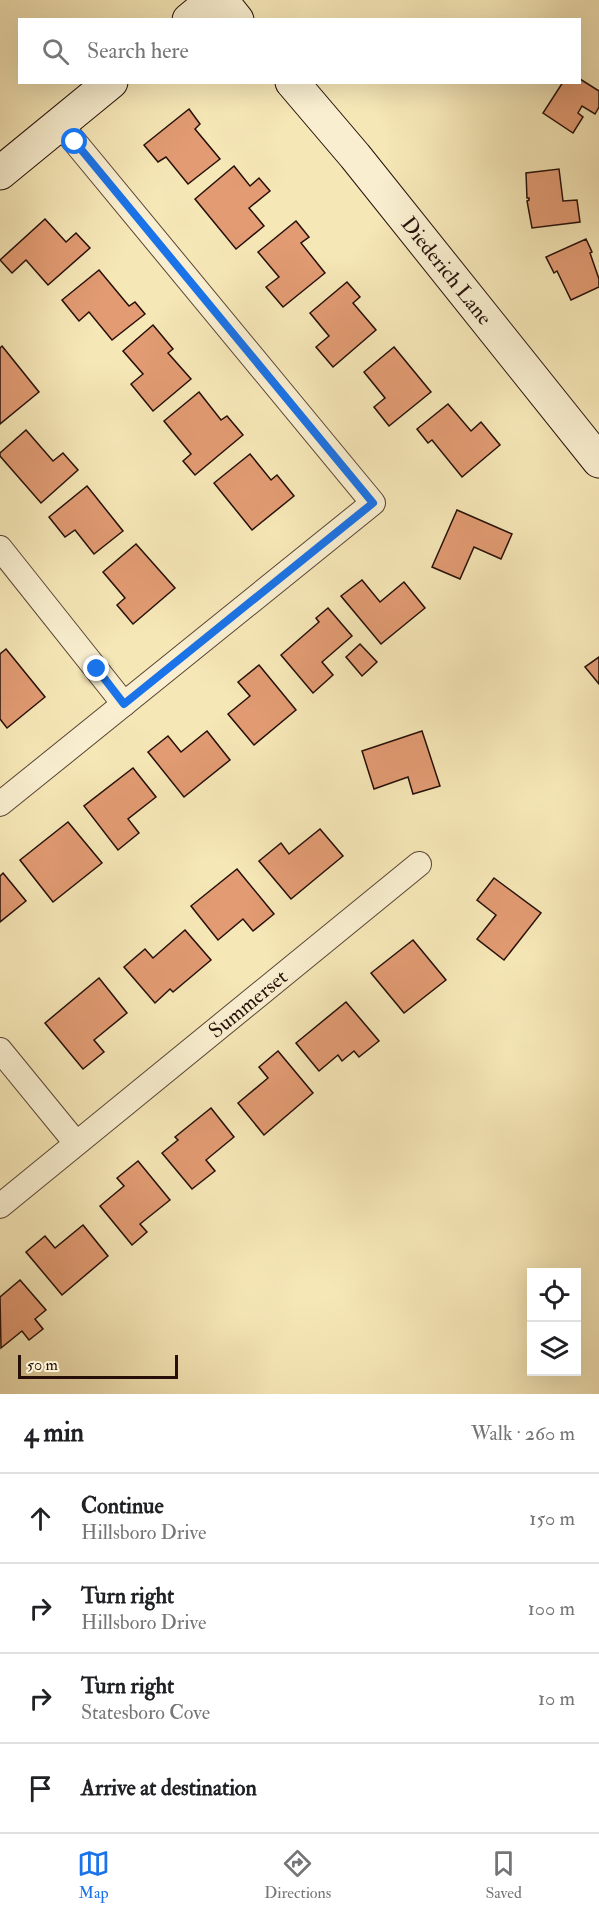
<!DOCTYPE html>
<meta charset="utf-8">
<style>
body{margin:0;font-family:"IM FELL Double Pica",serif;background:#f6f6f6;color:#202124}
.controls{position:absolute;right:18px;bottom:18px;display:grid;overflow:hidden;border-radius:0px;box-shadow:0 6px 24px #0002}
.controls button{width:54px;height:54px;display:grid;place-items:center;padding:0;border:0;border-bottom:2px solid #e0e0e0;background:#fff;color:#202124;font:30px sans-serif}
.scale{position:absolute;left:18px;bottom:15px;width:160px;box-sizing:border-box;padding-left:6px;border:3px solid #250f08;border-top:0;font-size:16px;line-height:21px;white-space:nowrap;color:#250f08;-webkit-text-stroke:4px #f9efd0;paint-order:stroke}
.stop{position:absolute;width:18px;height:18px;margin:-14px;border:4px solid #1a73e8;border-radius:50%;background:#fff}
.stop.end{background:#1a73e8;border-color:#fff;box-shadow:0 2px 6px #0008}
.list{margin:0;padding:0;list-style:none}
h2{display:flex;justify-content:space-between;align-items:center;height:78px;margin:0;padding:0 24px;font-size:26px}
h2 small{font-size:20px;font-weight:400;color:#757577}
.list li{display:grid;grid-template-columns:39px 1fr auto;gap:18px;align-items:center;box-sizing:border-box;height:90px;padding:0 24px;border-top:2px solid #e0e0e0}
.list b{display:block;font-size:22px;white-space:nowrap}
.list p{margin:0;font-size:20px;white-space:nowrap;color:#757577}
.list em{font-size:20px;font-style:normal;color:#757577}
.icon{flex:none;width:33px;height:33px;fill:none;stroke:currentColor;stroke-width:2;stroke-linecap:round;stroke-linejoin:round}
.map{position:relative;flex:none;width:599px;height:1394px;overflow:hidden}
.search{position:absolute;background:#fff;box-shadow:0 6px 24px #0002;left:18px;right:18px;top:18px;height:66px;display:flex;align-items:center;gap:15px;box-sizing:border-box;padding:0 21px;border-radius:0px;color:#757577;font-size:22px}
.sheet{height:438px;background:#fff}
nav{display:flex;justify-content:space-around;align-items:center;box-sizing:border-box;height:84px;border-top:2px solid #e0e0e0;background:#fff;font-size:16px;color:#757577}
nav a{display:grid;justify-items:center;gap:3px}
nav .on{color:#1a73e8}
.map>svg:first-child{display:block}
.building{fill:#e29b73;stroke:#250f08;stroke-width:1.5}
.lines{fill:none;stroke-linecap:round;stroke-linejoin:round}
.street-casing{stroke:#594534;stroke-width:26}
.secondary-casing{stroke:#250f08;stroke-width:35}
.street{stroke:#f9efd0;stroke-width:24}
.secondary{stroke:#f9efd0;stroke-width:33}
.route{stroke:#1a73e8;stroke-width:8}
.labels{text-anchor:middle;dominant-baseline:central;stroke-width:6;stroke-linejoin:round;paint-order:stroke}
.street-label{font-size:21px;fill:#250f08;stroke:#f9efd0}
</style>
<div class="map">
<svg width="599" height="1394" viewBox="0 0 599 1394">
<rect width="100%" height="100%" fill="#f6e7b7"/>
<filter id="stains"><feTurbulence type="fractalNoise" baseFrequency=".00333" numOctaves="4"/><feColorMatrix values="0 0 0 0 .2 0 0 0 0 .09 0 0 0 0 .02 0 0 0 .5 -.17"/></filter>
<radialGradient id="worn" r=".72"><stop offset=".6" stop-color="#630" stop-opacity="0"/><stop offset="1" stop-color="#630" stop-opacity=".3"/></radialGradient>
<g class="building">
<path d="M580,79L599,91V107L595,114L582,106L578,113L583,117L573,133L543,113L563,82H580Z"/>
<path d="M189,109L200,124L195,129L220,159L188,184L166,157L158,162L144,145Z"/>
<path d="M234,166L250,186L259,178L270,191L249,208L264,226L236,249L195,199Z"/>
<path d="M559,169L563,201L577,200L580,222L532,228L527,201L529,200V198H527L526,173Z"/>
<path d="M45,219L66,242L76,233L90,248L48,285L26,260L12,273L0,260Z"/>
<path d="M296,221L309,237L301,243L325,273L283,307L266,287L279,277L258,252Z"/>
<path d="M586,239L592,252L590,253L599,279V287L571,300L557,271L554,273L546,257Z"/>
<path d="M99,270L129,306L135,302L145,314L112,340L89,312L79,321L62,300Z"/>
<path d="M347,282L360,297L353,303L376,330L333,367L316,347L329,336L310,313Z"/>
<path d="M153,325L173,349L168,353L191,379L153,411L131,384L143,374L123,351Z"/>
<path d="M2,346L39,392L0,424V348Z"/>
<path d="M394,347L431,392L389,426L374,407L385,398L364,372Z"/>
<path d="M199,392L221,420L227,416L243,435L195,475L183,461L191,454L164,421Z"/>
<path d="M448,404L471,431L481,422L500,445L462,477L432,440L428,443L417,429Z"/>
<path d="M26,430L53,461L63,453L78,470L41,503L0,456V453Z"/>
<path d="M250,454L271,480L277,475L294,496L252,530L214,483Z"/>
<path d="M87,486L123,531L94,554L75,530L65,537L49,517Z"/>
<path d="M457,510L512,534L501,559L474,547L460,579L432,567Z"/>
<path d="M136,544L175,588L133,624L117,605L125,598L103,572Z"/>
<path d="M362,580L380,602L404,582L425,608L381,644L341,596Z"/>
<path d="M328,608L352,636L322,662L333,675L313,693L281,655L319,622L316,618Z"/>
<path d="M360,644L377,662L362,676L346,657Z"/>
<path d="M6,649L45,697L7,728L0,719V654Z"/>
<path d="M599,657V684L585,667Z"/>
<path d="M259,665L296,710L254,745L228,714L250,696L238,682Z"/>
<path d="M207,731L230,760L184,797L148,752L168,736L181,752Z"/>
<path d="M422,731L440,786L413,794L408,777L374,789L362,751Z"/>
<path d="M133,768L156,797L128,819L139,833L118,850L84,806Z"/>
<path d="M68,822L102,863L53,902L20,860Z"/>
<path d="M320,829L343,856L291,899L259,861L281,843L289,854Z"/>
<path d="M237,869L274,914L253,931L243,919L218,940L191,906Z"/>
<path d="M3,873L26,901L0,922V876Z"/>
<path d="M494,878L541,913L504,960L477,939L496,915L477,900Z"/>
<path d="M185,930L211,960L173,992L170,989L155,1003L124,967L145,949L153,958Z"/>
<path d="M413,940L446,980L404,1013L371,973Z"/>
<path d="M99,978L127,1013L94,1040L104,1052L83,1069L45,1023Z"/>
<path d="M346,1002L379,1041L359,1057L354,1051L342,1061L338,1055L319,1071L296,1043Z"/>
<path d="M278,1051L313,1093L264,1135L238,1103L268,1078L259,1067Z"/>
<path d="M211,1108L234,1137L206,1160L215,1171L192,1189L162,1153L178,1140L175,1137Z"/>
<path d="M138,1161L170,1200L140,1224L147,1232L132,1245L100,1206L124,1186L117,1178Z"/>
<path d="M83,1225L108,1256L62,1295L26,1252L45,1236L55,1248Z"/>
<path d="M20,1280L46,1310L35,1319L43,1329L29,1340L22,1331L1,1348L0,1297Z"/>
</g>
<g class="lines">
<defs>
<g id="street">
<path d="M0,548L124,704"/>
<path d="M0,804L373,503L60,124"/>
<path d="M0,1050L76,1143"/>
<path id="s1" d="M0,1206L419,864"/>
</g>
<g id="secondary">
<path d="M221,0L237,20"/>
<path d="M189,20L213,0"/>
<path id="s2" d="M292,82L355,156L599,461"/>
<path d="M0,173L111,82"/>
</g>
</defs>
<use href="#street" class="street-casing"/>
<use href="#secondary" class="secondary-casing"/>
<use href="#street" class="street"/>
<use href="#secondary" class="secondary"/>
</g>
<g class="lines">
<path class="route" d="M75,142L373,503L124,704L97,669"/>
</g>
<g class="labels">
<g class="street-label">
<text stroke="none"><textPath href="#s2" startOffset="244">Diederich Lane</textPath></text>
<text stroke="none"><textPath href="#s1" startOffset="320">Summerset</textPath></text>
</g>
</g>
<rect width="100%" height="100%" filter="url(#stains)"/>
<rect width="100%" height="100%" fill="url(#worn)"/>
</svg>
<div class="controls">
<button><svg class="icon" aria-label="locate" viewBox="0 0 24 24"><circle cx="12" cy="12" r="6"/><path d="M12 2v4M12 18v4M2 12h4M18 12h4"/></svg></button>
<button><svg class="icon" aria-label="layers" viewBox="0 0 24 24"><path d="M12 4l9 5-9 5-9-5zM3 14l9 5 9-5"/></svg></button>
</div>
<div class="scale">50 m</div>
<div class="stop" style="left:75px;top:142px"></div>
<div class="stop end" style="left:97px;top:669px"></div>
<div class="search"><svg class="icon" aria-label="search" viewBox="0 0 24 24"><circle cx="10" cy="10" r="6"/><path d="M15 15l6 6"/></svg>Search here</div>
</div>
<section class="sheet">
<h2>4 min<small>Walk · 260 m</small></h2>
<ul class="list">
<li><svg class="icon" aria-label="ahead" viewBox="0 0 24 24"><path d="M12 20V5M6 11l6-6 6 6"/></svg><div><b>Continue</b><p>Hillsboro Drive</p></div><em>150 m</em></li>
<li><svg class="icon" aria-label="right" viewBox="0 0 24 24"><path d="M7 20v-9h11M14 6l5 5-5 5"/></svg><div><b>Turn right</b><p>Hillsboro Drive</p></div><em>100 m</em></li>
<li><svg class="icon" aria-label="right" viewBox="0 0 24 24"><path d="M7 20v-9h11M14 6l5 5-5 5"/></svg><div><b>Turn right</b><p>Statesboro Cove</p></div><em>10 m</em></li>
<li><svg class="icon" aria-label="arrive" viewBox="0 0 24 24"><path d="M6 21V4h12l-3 4 3 4H6"/></svg><div><b>Arrive at destination</b></div></li>
</ul>
</section>
<nav>
<a class="on"><svg class="icon" aria-label="map" viewBox="0 0 24 24"><path d="M3 6l6-2 6 2 6-2v14l-6 2-6-2-6 2zM9 4v14M15 6v14"/></svg>Map</a>
<a><svg class="icon" aria-label="directions" viewBox="0 0 24 24"><path d="M12 3l9 9-9 9-9-9zM9 14v-3h6M13 9l2 2-2 2"/></svg>Directions</a>
<a><svg class="icon" aria-label="saved" viewBox="0 0 24 24"><path d="M7 4h10v16l-5-4-5 4z"/></svg>Saved</a>
</nav>
